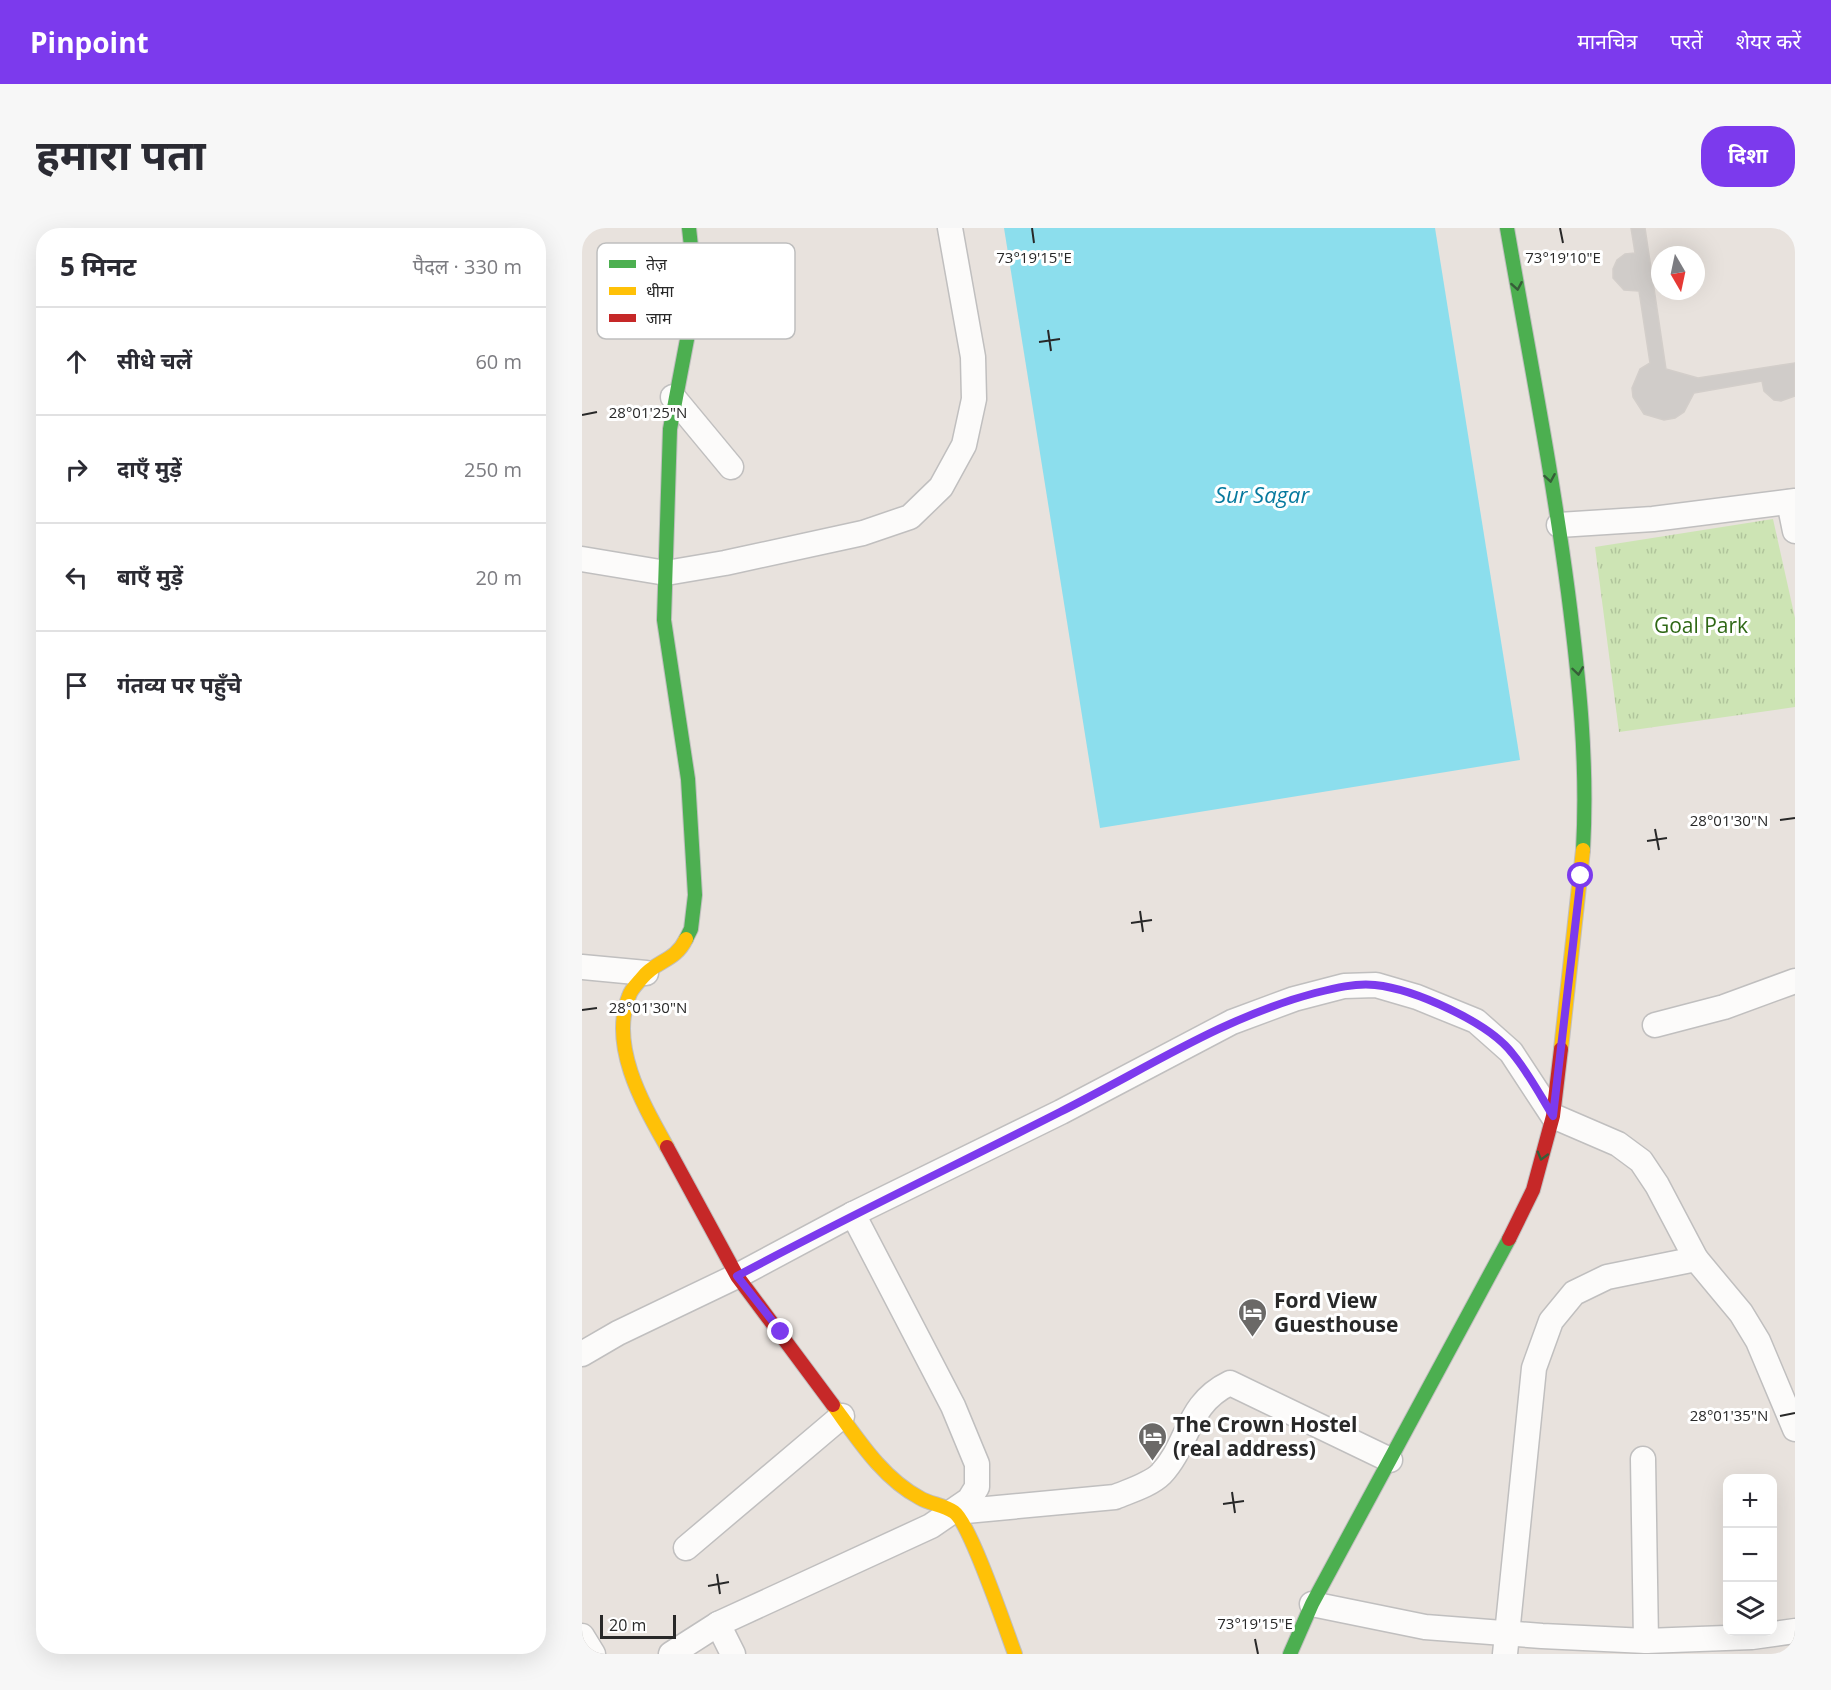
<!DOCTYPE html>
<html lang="hi">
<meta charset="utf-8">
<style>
body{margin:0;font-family:"Open Sans","Noto Sans Devanagari",sans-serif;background:#f7f7f7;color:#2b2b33}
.controls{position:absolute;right:18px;bottom:18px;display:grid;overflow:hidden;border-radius:12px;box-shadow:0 6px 24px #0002}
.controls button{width:54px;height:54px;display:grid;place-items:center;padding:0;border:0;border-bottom:2px solid #e1e1e2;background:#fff;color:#2b2b33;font:30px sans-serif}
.compass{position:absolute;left:1069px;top:18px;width:54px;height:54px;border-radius:50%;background:#fff;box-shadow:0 6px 24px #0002;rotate:171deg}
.scale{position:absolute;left:18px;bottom:15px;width:76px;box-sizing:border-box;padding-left:6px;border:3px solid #282828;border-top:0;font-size:16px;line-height:21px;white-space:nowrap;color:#282828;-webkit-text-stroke:4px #fff;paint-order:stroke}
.stop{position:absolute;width:18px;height:18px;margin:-14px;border:4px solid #7c3aed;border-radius:50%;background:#fff}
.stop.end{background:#7c3aed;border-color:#fff;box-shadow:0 2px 6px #0008}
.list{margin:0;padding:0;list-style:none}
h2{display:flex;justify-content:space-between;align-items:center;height:78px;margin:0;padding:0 24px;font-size:26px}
h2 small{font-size:20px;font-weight:400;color:#7c7c81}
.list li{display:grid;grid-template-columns:39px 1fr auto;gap:18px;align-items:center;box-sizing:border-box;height:108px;padding:0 24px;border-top:2px solid #e1e1e2}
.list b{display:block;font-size:22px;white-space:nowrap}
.list em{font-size:20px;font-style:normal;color:#7c7c81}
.icon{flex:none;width:33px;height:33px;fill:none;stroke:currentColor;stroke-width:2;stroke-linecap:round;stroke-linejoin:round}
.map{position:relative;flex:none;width:1213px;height:1426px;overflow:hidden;border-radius:24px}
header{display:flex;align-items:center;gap:36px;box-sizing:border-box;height:84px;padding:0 30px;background:#7c3aed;color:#fff}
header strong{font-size:28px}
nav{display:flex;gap:33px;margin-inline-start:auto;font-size:21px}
.intro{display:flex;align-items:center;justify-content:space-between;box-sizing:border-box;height:144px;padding:0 36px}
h1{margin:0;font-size:42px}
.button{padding:15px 27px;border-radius:24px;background:#7c3aed;color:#fff;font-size:21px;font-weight:700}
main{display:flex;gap:36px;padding:0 36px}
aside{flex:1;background:#fff;border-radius:24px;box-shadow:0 6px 24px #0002}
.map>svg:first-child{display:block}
.grass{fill:url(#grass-tufts)}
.water{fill:#8cdeed}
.building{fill:#d0ccc9;stroke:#d3ceca;stroke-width:1.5}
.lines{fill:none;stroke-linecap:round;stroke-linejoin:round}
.street-casing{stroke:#c0bfbf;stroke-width:27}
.fast-casing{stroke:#c0bfbf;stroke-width:16}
.slow-casing{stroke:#c0bfbf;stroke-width:16}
.jam-casing{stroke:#c0bfbf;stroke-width:16}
.street{stroke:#fcfbfa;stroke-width:24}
.fast{stroke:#4caf50;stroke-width:14}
.slow{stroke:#ffc107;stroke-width:14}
.jam{stroke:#c62828;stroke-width:14}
.oneway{stroke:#365e38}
.route{stroke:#7c3aed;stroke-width:8}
.ticks{fill:none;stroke:#282828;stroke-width:2}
.labels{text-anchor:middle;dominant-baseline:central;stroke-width:6;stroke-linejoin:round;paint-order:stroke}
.park-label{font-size:21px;fill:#2f6816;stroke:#fff}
.poi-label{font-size:21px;font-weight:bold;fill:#282828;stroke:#fff;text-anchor:start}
.water-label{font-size:22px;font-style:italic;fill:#06799e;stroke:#fff}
.key{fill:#fff;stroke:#bebebe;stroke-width:1.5}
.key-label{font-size:16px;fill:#282828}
.ticks-label{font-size:15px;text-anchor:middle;fill:#282828;stroke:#fff;stroke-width:6;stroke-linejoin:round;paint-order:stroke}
</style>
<header>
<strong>Pinpoint</strong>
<nav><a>मानचित्र</a><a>परतें</a><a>शेयर करें</a></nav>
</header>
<div class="intro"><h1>हमारा पता</h1><a class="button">दिशा</a></div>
<main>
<aside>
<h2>5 मिनट<small>पैदल · 330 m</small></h2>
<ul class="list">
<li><svg class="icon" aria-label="ahead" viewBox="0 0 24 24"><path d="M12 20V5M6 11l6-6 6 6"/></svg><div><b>सीधे चलें</b></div><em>60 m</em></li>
<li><svg class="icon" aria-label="right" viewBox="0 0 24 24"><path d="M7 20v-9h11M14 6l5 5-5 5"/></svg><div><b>दाएँ मुड़ें</b></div><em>250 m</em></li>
<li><svg class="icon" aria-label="left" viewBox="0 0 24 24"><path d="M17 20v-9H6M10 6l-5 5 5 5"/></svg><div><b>बाएँ मुड़ें</b></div><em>20 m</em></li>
<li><svg class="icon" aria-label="arrive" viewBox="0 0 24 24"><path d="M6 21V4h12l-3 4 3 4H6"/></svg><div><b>गंतव्य पर पहुँचे</b></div></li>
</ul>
</aside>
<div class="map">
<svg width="1213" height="1426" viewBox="0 0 1213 1426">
<defs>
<pattern id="grass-tufts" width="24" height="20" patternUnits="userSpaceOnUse" patternTransform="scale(1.5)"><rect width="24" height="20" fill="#cde4b4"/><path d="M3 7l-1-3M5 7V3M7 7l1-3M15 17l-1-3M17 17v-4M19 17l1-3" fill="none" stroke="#b0c49b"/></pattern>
</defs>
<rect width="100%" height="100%" fill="#e8e2dd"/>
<path class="grass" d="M1191,291L1213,390V479L1037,504L1013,319Z"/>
<path class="water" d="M422,0H853L938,532L518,600Z"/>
<path class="building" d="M1049,0H1063L1084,141L1116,150L1213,135V168L1199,173L1192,172L1182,163L1180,153L1112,165L1102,184L1093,190L1082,192L1062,186L1051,169L1050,160L1058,141L1068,135L1057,63L1042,62L1031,50V41L1035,32L1043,26L1053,25Z"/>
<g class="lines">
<defs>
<g id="street">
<path d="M91,169L149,239"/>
<path d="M1207,274L1213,303"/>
<path d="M977,297L1071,291L1213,273"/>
<path d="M0,331L84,345L143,335L281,305L328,289L359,259L382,217L392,171L391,129L368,0"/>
<path d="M0,739L64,745"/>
<path d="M1073,797L1142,779L1213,753"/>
<path d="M0,1126L36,1105L155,1048L271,986L479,884L650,794L712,771L762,758L794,757L835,769L894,793L929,824L971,888L1036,916L1059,933L1075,957L1114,1031L1159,1085L1176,1113L1213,1201"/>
<path d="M1061,1231L1064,1413"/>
<path d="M373,1284L533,1269C547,1263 568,1257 579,1246C608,1215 604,1176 648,1155L808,1232"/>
<path d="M104,1320L260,1188"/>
<path d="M730,1376L843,1399L960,1408L1064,1413L1170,1409L1213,1403"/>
<path d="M136,1396L151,1426"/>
<path d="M0,1408L11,1426"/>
<path d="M89,1426L136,1396L349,1298L387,1272L395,1259V1236L371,1178L271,986"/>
<path d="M923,1426L952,1140L969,1093L992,1065L1025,1049L1114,1031"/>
</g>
<g id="fast">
<path d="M925,0C946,121 970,242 986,364C997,450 1006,535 1001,622"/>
<path d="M104,711L109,701L113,667L106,551L82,392L88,201L114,64L107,0"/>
<path d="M708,1426L730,1376L927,1011"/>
</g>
<g id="slow">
<path d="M979,821L1001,622"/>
<path d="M85,919C61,876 27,818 47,768C49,761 56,755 60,750C74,732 93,734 104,711"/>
<path d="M251,1177C275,1210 300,1250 338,1270C348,1276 362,1277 372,1284C388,1295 424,1402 433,1426"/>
</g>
<g id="jam">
<path d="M85,919L155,1048L251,1177"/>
<path d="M927,1011L951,962L971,888L979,821"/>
</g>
</defs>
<use href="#street" class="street-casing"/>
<use href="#fast" class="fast-casing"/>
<use href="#slow" class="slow-casing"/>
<use href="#jam" class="jam-casing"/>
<use href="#street" class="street"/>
<use href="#fast" class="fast"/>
<use href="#slow" class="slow"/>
<use href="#jam" class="jam"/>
</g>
<defs><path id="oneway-chevron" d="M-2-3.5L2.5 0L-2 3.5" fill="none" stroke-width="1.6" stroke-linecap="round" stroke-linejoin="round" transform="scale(1.5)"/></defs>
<g class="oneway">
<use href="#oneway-chevron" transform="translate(935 58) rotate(80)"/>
<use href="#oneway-chevron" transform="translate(968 250) rotate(80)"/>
<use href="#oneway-chevron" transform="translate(996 443) rotate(82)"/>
<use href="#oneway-chevron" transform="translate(960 928) rotate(106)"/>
</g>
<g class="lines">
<path class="route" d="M199,1104L155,1048C261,991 370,939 478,884C562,842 642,789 733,765C753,760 773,755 793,757C832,761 906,794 930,825C946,844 958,867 971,888L999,648"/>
</g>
<path class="ticks" d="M450,0L452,15M978,0L981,15M466,102L469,123M457,114L478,111M0,187L15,184M1198,592L1213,590M1073,601L1077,622M1065,613L1085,610M558,683L561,704M549,695L570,692M0,782L15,780M1198,1188L1213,1185M650,1264L653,1285M641,1276L662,1273M135,1346L138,1366M126,1358L147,1354M673,1411L676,1426"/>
<defs>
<symbol id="hotel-pin" viewBox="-11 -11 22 30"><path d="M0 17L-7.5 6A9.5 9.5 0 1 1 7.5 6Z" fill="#6b6967" stroke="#fff"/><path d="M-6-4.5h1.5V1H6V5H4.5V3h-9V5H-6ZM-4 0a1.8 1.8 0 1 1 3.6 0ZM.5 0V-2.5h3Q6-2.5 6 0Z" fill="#fff"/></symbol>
</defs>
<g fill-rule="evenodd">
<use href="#hotel-pin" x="654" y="1068" width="33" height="45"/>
<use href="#hotel-pin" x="554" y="1192" width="33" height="45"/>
</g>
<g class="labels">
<g class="park-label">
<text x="1119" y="397">Goal Park</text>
</g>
<g class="poi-label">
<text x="692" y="1072">Ford View<tspan x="692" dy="24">Guesthouse</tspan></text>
<text x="591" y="1196">The Crown Hostel<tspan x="591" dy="24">(real address)</tspan></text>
</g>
<g class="water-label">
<text x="680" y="266">Sur Sagar</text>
</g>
</g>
<rect x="15" y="15" width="198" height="96" rx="9" class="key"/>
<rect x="27" y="32" width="27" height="8" fill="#4caf50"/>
<rect x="27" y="59" width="27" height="8" fill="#ffc107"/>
<rect x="27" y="86" width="27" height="8" fill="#c62828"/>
<g class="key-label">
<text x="64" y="42">तेज़</text>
<text x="64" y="69">धीमा</text>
<text x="64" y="96">जाम</text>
</g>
<g class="ticks-label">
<text x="452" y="35">73°19'15"E</text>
<text x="981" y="35">73°19'10"E</text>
<text x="66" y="190">28°01'25"N</text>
<text x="1147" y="598">28°01'30"N</text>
<text x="66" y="785">28°01'30"N</text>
<text x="1147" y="1193">28°01'35"N</text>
<text x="673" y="1401">73°19'15"E</text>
</g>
</svg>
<div class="controls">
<button>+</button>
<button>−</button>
<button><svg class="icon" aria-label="layers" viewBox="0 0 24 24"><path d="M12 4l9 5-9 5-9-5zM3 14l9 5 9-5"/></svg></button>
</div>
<svg class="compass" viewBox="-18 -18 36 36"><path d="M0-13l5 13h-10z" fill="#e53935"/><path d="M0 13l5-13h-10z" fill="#7c7c81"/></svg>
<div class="scale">20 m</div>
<div class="stop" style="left:999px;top:648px"></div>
<div class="stop end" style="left:199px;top:1104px"></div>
</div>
</main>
